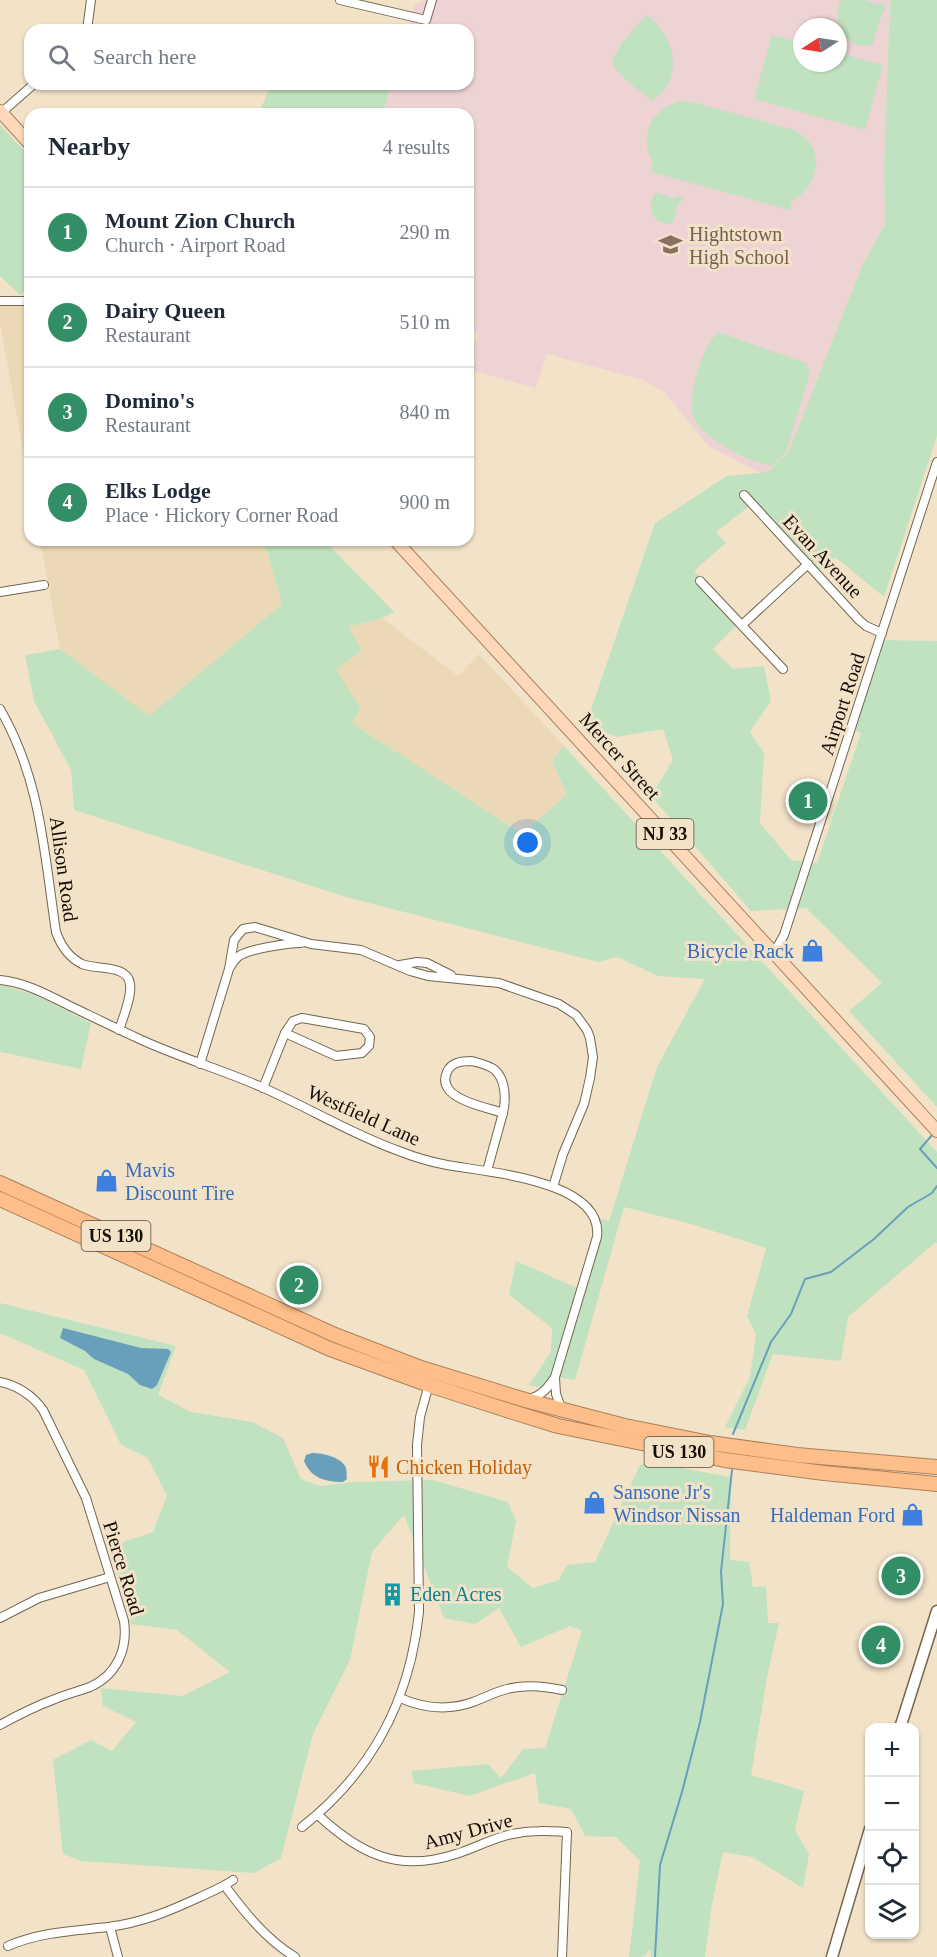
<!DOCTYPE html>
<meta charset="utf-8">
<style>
body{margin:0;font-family:"Times New Roman",serif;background:#f6f6f7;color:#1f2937}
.controls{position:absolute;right:18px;bottom:18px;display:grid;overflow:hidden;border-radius:12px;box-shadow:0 2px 4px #0004}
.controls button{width:54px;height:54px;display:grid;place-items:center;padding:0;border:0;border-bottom:2px solid #e0e1e3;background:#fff;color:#1f2937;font:30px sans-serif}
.compass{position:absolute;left:793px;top:18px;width:54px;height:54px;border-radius:50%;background:#fff;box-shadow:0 2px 4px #0004;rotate:258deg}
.you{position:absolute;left:528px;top:843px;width:21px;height:21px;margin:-15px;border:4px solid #fff;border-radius:50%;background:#1a73e8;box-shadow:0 0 0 9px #1a73e833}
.badge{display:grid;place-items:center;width:39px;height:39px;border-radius:50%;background:#318e65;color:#fff;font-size:20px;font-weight:700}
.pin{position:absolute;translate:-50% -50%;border:3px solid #fff;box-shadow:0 2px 6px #0006}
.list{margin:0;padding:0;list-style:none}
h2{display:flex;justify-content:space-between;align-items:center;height:78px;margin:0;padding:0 24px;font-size:26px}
h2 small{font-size:20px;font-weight:400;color:#747a83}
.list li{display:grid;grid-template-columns:39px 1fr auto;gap:18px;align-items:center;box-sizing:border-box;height:90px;padding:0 24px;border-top:2px solid #e0e1e3}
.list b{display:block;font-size:22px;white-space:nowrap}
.list p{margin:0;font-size:20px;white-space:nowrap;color:#747a83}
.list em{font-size:20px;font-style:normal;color:#747a83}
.icon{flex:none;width:33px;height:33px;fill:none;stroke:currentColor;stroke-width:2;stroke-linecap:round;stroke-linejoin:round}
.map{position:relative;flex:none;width:937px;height:1957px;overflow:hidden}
.search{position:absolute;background:#fff;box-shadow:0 2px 4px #0004;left:24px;top:24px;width:450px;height:66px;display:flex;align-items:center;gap:15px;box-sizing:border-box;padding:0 21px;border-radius:18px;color:#747a83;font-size:22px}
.panel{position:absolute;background:#fff;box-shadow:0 2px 4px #0004;left:24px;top:108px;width:450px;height:438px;border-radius:18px}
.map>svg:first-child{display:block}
.built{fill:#ebd8b6}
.education{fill:#eed3d4;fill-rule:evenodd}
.green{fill:#c1e2c0}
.water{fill:#689fba}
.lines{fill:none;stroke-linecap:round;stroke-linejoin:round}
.stream{stroke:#689fba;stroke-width:2}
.street-casing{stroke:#73654e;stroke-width:10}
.secondary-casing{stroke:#73654e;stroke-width:13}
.primary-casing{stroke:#ab805c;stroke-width:14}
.highway-casing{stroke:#ab805c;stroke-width:16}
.street{stroke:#fff;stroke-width:8}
.secondary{stroke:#fff;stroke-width:10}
.primary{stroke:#fed8b9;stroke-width:12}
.highway{stroke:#fdbe8a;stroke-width:14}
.labels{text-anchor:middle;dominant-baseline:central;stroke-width:6;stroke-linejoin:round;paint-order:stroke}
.shield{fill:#f2e3c8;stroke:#574e40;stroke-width:1.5}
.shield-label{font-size:18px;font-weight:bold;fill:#140e06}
.education-label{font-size:20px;fill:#785e54;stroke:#f2e3c8;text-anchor:start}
.street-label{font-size:20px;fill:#140e06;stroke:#f2e3c8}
.shop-label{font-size:20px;fill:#366cbe;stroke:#f2e3c8;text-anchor:end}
.food-label{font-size:20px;fill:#c56008;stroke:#f2e3c8;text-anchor:start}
.culture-label{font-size:20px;fill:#0d838f;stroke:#f2e3c8;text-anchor:start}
</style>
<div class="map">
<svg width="937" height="1957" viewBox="0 0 937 1957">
<rect width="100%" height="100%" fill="#f2e3c8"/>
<g class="built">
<path d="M30,300V488L0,324V301Z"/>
<path d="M40,540H264L282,604L148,717L60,649Z"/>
<path d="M382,618L458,676L479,654L564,746L552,761L567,794L522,834L352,723L336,669L362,651L349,627Z"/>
</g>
<path class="education" d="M423,0L436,3L437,0H890L884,167L885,224L862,266L789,451L770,470L760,473L708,446L664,392L643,380L547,354L536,388L468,370V358L479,336L468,324V114H383L391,84H468V30H407L414,6ZM802,27H838V63H802Z"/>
<g class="green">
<path d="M841,0H865L877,4L883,2L886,9L882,13L873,44C847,54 830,21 841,0Z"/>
<path d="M890,0H937V436L884,597L835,557L816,573L752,504L716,532L726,543L694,571L740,622L713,649L733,669L764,666L771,701L750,732L764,753L760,823L791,860L817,863L861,733L853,729L878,640L937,641V1107L849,1011L882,983L806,908L751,911L651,796L673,760L663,729L617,737L586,724L655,523L727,476L760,473L770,470L789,451L862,266L885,224L884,167Z"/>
<path d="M647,15C667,30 680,58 669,83C665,90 659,95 653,101C640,90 618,78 612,61L623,41Z"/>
<path d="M772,35L802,43V63H838V53L883,65L865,130L754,99Z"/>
<path d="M272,84H391L383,114H258Z"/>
<path d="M683,101L692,102L795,130C800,134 806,137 810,143C824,163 812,190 792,201L790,210L651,172C655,158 648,158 647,145C644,121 662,105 683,101Z"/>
<path d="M0,125L30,157V286L20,295L0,276Z"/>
<path d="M657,192L675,199L679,196L682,197L683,200L678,204L673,223C664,225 657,222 652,214C650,205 650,198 657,192Z"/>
<path d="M718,332L806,363L810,373L786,452L771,466C761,463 749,460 740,455C728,449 698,431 694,418C689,406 693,389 696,377C700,361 707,344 718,332Z"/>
<path d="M264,540H291L295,543L302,540H324L394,612L382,618L349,627L362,651L336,669L360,708L352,723L522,834L567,794L552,761L564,746L937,1152V1243H935L848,1317L841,1361L773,1354L745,1430L725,1427L750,1377L756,1334L747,1316L766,1248L691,1224L624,1207L575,1380L556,1377L550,1390L529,1385L551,1352L552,1328L509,1295L516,1261L582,1290L598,1218L609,1221L657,1067L705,979L658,976L617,957L598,962L346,897L74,810L71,770L34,701L25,655L60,649L149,716L282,604Z"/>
<path d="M3,985L35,995L91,1023L81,1069L0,1052V986Z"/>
<path d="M0,1303L176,1346L158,1395L191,1412L252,1422L283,1438L301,1479L320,1486L352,1482L433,1480L508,1502L516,1521L507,1567L533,1588L559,1580L567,1565L595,1562L640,1465L648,1462L731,1477L730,1560L749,1562L753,1587L766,1586L768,1623H779L767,1677L751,1775L804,1791L795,1830L809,1854L803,1888L752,1857L723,1852L712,1904L705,1957H651L650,1949L643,1957H629L640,1861L616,1837L585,1836L571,1809L539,1803L535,1773L470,1796L414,1783L411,1771L488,1764L501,1778L523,1749L545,1748L582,1631L570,1626L521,1647L499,1608L475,1624L444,1618L404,1515L372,1552L350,1660L313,1734L281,1858L254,1873L81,1861L63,1854L53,1760L91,1740L112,1751L136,1722L103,1706L101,1688L183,1696L230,1672L177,1630L131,1624L109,1547L153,1532L167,1496L147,1457L121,1445L84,1370L0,1333Z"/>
</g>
<g class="water">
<path d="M63,1328L141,1348L168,1349L171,1352L157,1385L152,1389L140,1385L128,1374L94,1359L85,1351L60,1338Z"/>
<path d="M312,1453C322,1453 342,1457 346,1468C347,1471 346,1475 347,1479L343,1482C325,1482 311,1478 304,1461L306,1455Z"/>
</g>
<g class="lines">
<g class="stream">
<path d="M933,1134L920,1149L937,1168"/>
<path d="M733,1434L771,1342L791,1314L805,1279L831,1272L874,1239L908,1207L932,1193L937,1186"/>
<path d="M655,1957L660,1865L682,1792L700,1722L723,1604L721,1572L732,1470"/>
</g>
<defs>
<g id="street">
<path d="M340,0L426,20L432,0"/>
<path d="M87,30L91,0"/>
<path d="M1,113L34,84"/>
<path d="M0,301H30"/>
<path d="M744,495L859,620L866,626L882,633"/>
<path d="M700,581L783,669"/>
<path d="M0,592L44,585"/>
<path d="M742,625L808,564"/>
<path d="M0,709C41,780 44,852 56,932C61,946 68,957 82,964C95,970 128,964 130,984C132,996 123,1018 119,1030"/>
<path d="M774,953L784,935L937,462"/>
<path d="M400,965L417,962L427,963L451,975"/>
<path d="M230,967C233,963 235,959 239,956C249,949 288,943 301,943"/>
<path d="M0,980C24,982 46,994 68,1005C89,1015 111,1026 133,1036C174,1056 218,1068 259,1086C306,1106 351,1134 399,1151C414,1157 431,1162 447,1165C485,1172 604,1180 597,1237L555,1377C548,1388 542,1395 530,1399"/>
<path d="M302,1018L364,1029L370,1037L369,1046L362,1053L336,1056L285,1033L293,1021Z"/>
<path d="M472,1061C479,1063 489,1065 495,1070C506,1080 506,1100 503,1113C486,1107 435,1099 447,1072C451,1062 462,1061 472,1061Z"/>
<path d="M200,1064L229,969L234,940L243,929L255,927L311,944L361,950L410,971L428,976L499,983L559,1004L576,1015L587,1030L590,1038L593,1057L590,1078L584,1104L563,1154L553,1187"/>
<path d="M263,1088L285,1033"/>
<path d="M487,1171L503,1113"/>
<path d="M555,1378L556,1394L562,1410"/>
<path d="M0,1382C19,1386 32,1395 43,1410L86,1498L124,1621C128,1649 117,1675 90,1687C79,1691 67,1694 55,1699C36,1706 18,1715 0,1725"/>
<path d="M0,1618L39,1598L110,1577"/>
<path d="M400,1698C423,1708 448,1711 473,1702C484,1698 495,1692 507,1689C526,1684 544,1686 562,1690"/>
<path d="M318,1815C360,1854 398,1873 456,1854C475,1848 493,1838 512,1834C531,1830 549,1831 567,1832L562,1957"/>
<path d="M302,1827C373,1771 410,1700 419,1612L417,1445L420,1417L429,1384"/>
<path d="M225,1886C245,1913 266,1939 295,1957"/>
<path d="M110,1927L118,1957"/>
<path d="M8,1946C40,1932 73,1931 108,1927C141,1923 170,1911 200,1897C211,1892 223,1887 233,1880"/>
</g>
<g id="secondary">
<path d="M900,1728L937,1611"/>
<path d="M832,1957L870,1829"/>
</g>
<g id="primary">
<path d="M0,111L30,144"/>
<path d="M395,540L937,1131"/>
</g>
<g id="highway">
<path d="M0,1183L335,1335L421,1368L525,1400L625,1426L710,1443L797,1455L937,1467"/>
<path d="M0,1199L330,1349L429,1385L516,1413L558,1426L725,1460L824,1473L937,1484"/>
</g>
</defs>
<use href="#street" class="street-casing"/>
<use href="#secondary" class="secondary-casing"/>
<use href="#primary" class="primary-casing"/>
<use href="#highway" class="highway-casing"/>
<use href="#street" class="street"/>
<use href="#secondary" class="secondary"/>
<use href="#primary" class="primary"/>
<use href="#highway" class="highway"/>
</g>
<defs>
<symbol id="school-bare" viewBox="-9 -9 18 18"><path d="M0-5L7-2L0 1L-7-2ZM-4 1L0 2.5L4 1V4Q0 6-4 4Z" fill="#8d6e63" stroke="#f2e3c8" stroke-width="2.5" paint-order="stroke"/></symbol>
<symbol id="shop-bare" viewBox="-9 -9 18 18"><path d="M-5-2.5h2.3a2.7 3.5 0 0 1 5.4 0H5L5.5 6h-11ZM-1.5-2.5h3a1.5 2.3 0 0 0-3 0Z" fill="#3f7fe0" stroke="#f2e3c8" stroke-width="2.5" paint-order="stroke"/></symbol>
<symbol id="restaurant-bare" viewBox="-9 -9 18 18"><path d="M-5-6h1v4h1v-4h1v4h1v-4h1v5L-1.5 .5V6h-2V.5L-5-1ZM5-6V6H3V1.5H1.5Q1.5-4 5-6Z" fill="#e8710a" stroke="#f2e3c8" stroke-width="2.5" paint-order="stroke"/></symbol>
<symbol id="building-bare" viewBox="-9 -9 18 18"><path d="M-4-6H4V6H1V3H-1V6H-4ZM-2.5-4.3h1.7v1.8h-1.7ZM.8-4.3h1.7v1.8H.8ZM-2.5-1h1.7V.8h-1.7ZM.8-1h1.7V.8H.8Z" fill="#0f9aa8" stroke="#f2e3c8" stroke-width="2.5" paint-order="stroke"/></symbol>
</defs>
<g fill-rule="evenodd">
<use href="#school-bare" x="654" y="228" width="33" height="33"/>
<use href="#shop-bare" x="796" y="934" width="33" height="33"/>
<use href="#shop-bare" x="90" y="1164" width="33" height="33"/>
<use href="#restaurant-bare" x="362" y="1450" width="33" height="33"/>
<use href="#shop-bare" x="578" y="1486" width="33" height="33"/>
<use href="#shop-bare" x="896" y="1498" width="33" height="33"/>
<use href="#building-bare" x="376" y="1578" width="33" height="33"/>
</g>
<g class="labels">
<g class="shield">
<rect x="636.5" y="819" width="57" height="30" rx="4.5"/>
<rect x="81.5" y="1221" width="69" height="30" rx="4.5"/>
<rect x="644.5" y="1437" width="69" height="30" rx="4.5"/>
</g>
<g class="shield-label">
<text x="665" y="834">NJ 33</text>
<text x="116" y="1236">US 130</text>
<text x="679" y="1452">US 130</text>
</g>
<g class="education-label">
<text x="689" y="234">Hightstown<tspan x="689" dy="23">High School</tspan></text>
</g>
<g class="street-label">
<text transform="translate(823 556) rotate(47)">Evan Avenue</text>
<text transform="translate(842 704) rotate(-72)">Airport Road</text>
<text transform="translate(620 756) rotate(48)">Mercer Street</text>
<text transform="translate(64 869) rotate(82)">Allison Road</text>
<text transform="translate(364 1115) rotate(24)">Westfield Lane</text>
<text transform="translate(124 1568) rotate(73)">Pierce Road</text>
<text transform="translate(468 1831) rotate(-15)">Amy Drive</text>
</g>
<g class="shop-label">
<text x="794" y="951">Bicycle Rack</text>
<text x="125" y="1170" text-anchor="start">Mavis<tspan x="125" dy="23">Discount Tire</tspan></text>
<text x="613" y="1492" text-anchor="start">Sansone Jr's<tspan x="613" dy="23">Windsor Nissan</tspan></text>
<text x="895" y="1515">Haldeman Ford</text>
</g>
<g class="food-label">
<text x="396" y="1467">Chicken Holiday</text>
</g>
<g class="culture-label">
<text x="410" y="1594">Eden Acres</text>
</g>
</g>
</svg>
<div class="controls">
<button>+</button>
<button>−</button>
<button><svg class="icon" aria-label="locate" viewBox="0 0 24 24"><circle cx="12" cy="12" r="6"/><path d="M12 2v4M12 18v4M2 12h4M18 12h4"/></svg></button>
<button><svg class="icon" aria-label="layers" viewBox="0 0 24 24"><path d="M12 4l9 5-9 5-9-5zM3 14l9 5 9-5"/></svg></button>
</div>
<svg class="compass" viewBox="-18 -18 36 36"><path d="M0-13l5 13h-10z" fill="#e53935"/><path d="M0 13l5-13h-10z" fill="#747a83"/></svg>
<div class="you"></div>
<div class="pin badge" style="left:808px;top:801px">1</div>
<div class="pin badge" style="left:299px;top:1285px">2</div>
<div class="pin badge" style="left:901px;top:1576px">3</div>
<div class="pin badge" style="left:881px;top:1645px">4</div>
<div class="search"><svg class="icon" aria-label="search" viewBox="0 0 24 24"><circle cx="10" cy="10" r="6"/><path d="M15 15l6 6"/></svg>Search here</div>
<section class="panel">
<h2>Nearby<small>4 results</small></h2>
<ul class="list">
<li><span class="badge">1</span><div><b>Mount Zion Church</b><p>Church · Airport Road</p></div><em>290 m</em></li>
<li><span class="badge">2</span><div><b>Dairy Queen</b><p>Restaurant</p></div><em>510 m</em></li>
<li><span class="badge">3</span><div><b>Domino's</b><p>Restaurant</p></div><em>840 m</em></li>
<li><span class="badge">4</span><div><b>Elks Lodge</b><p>Place · Hickory Corner Road</p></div><em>900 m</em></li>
</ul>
</section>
</div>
